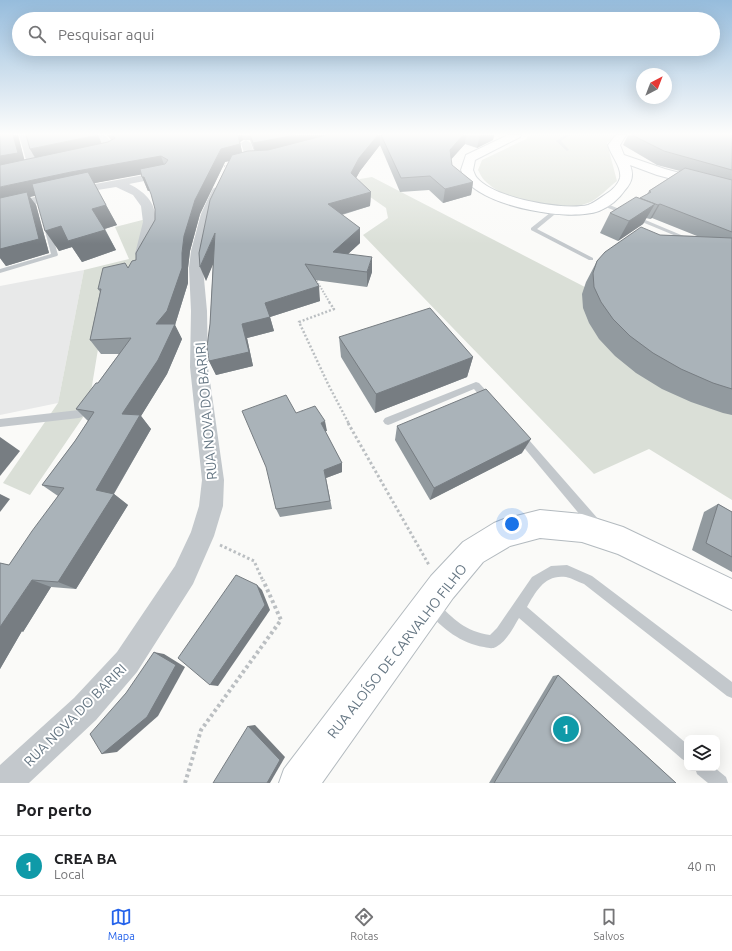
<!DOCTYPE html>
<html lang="pt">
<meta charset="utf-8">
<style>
body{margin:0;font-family:Ubuntu,sans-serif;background:#f6f6f6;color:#202124}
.controls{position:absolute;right:12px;bottom:12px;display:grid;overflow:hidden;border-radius:8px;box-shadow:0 4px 16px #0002}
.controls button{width:36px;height:36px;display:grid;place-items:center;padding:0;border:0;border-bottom:1px solid #e0e0e0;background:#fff;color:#202124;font:20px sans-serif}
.compass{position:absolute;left:636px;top:68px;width:36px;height:36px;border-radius:50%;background:#fff;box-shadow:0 4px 16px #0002;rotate:42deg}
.you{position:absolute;left:512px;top:524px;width:14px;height:14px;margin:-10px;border:3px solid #fff;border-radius:50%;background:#1a73e8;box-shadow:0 0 0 6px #1a73e833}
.badge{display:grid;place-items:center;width:26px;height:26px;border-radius:50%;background:#2563eb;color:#fff;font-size:13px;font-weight:700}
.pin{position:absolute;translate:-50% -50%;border:2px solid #fff;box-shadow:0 1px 4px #0006}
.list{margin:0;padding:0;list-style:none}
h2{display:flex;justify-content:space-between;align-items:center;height:52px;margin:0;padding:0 16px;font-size:17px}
h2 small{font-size:13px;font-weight:400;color:#757577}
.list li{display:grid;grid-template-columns:26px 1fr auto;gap:12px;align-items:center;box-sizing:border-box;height:60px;padding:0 16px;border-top:1px solid #e0e0e0}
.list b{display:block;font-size:15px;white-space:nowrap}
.list p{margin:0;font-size:13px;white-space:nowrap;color:#757577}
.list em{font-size:13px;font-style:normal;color:#757577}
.icon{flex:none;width:22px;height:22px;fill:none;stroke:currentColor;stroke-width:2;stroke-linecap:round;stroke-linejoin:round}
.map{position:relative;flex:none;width:732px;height:783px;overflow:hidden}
.search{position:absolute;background:#fff;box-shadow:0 4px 16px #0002;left:12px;right:12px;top:12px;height:44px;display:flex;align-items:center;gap:10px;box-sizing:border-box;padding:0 14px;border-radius:22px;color:#757577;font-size:15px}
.sheet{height:112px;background:#fff}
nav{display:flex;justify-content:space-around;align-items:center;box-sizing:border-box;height:56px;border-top:1px solid #e0e0e0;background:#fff;font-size:11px;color:#757577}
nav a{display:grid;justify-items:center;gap:2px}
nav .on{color:#2563eb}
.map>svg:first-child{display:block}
.built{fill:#e8e9e9}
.green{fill:#dadfd7}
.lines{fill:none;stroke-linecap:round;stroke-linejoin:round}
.secondary-casing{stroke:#b3babf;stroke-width:2}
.path-far4{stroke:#bbbfc2;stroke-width:1.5;stroke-dasharray:1 1;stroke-linecap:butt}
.path-far3{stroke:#bbbfc2;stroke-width:2;stroke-dasharray:1.5 1.5;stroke-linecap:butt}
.path-far2{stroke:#bbbfc2;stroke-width:2.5;stroke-dasharray:2 2;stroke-linecap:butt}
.path-far1{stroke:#bbbfc2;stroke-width:3;stroke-dasharray:2.5 2.5;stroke-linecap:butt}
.path{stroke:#bbbfc2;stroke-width:4;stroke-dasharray:3 3;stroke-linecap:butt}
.lane{fill:#c3c8cc;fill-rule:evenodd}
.street{fill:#c3c8cc;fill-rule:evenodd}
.secondary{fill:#fff;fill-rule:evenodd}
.wall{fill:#929a9f;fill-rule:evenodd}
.shaded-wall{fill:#777d82}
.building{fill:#aab3b9;stroke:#777d82}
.labels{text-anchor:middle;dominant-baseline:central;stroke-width:4;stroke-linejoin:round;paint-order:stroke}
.near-street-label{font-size:14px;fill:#657683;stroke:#fff}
</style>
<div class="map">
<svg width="732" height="783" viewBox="0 0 732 783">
<rect width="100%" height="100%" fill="#fafaf8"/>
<path class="built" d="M84,270L58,403L0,415V286Z"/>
<g class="green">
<path d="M530,135H617L607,143L617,181C609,187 597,200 588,203C557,214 507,203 484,180C481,177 480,173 478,170L482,160L526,139Z"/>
<path d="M372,177L732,363V500L649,449L594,474L363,235L388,218L386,208L353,185L360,179Z"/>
<path d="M154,217L142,264L110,276L88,410L30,495L3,483L58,403L84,270L129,259L115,227Z"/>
</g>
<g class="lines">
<defs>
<g id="secondary">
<path d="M508,135H521L520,137L475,160L473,170C474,172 475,176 477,178C494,198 563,211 588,205C594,203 600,198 606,194C611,191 618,185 620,178C622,167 611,156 608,145L616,135H626L620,145L624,155L665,169L732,187V195L657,175L630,165C634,175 632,182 625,190C619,199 609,207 599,211C567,222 491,207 468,183C464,180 463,174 461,170L466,155Z"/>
<path d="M540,510L582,514L623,527L732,579V610L618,554L582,542L540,538L510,546L483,562L453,598L322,783H279L284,769L431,576L463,542L494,523L504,519Z"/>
</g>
</defs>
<use href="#secondary" class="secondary-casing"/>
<path class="path-far4" d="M220,167L230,165"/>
<path class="path-far3" d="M315,278L330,303"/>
<path class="path-far2" d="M329,302L334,309L299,322L328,384L349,424"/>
<g class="path-far1">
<path d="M348,423L429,565"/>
<path d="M220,545L254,561L263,581"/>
</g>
<path class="path" d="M185,783L201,730L281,620L263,580"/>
<g class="lane">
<path d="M565,135H570L561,141L569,150L567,151L556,141Z"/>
<path d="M601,203H605L693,240L688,241L601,205Z"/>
<path d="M555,209L560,210L537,229L593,258V260H589L531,230V228Z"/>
<path d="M45,226L50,227L58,255L57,256L0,273V269L51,254L44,227Z"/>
<path d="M476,382L479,383L492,397L494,400L492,403H486L474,389L391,424L388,425L385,424L383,421L385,418Z"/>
<path d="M79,410L82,411L84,414L82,417L79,418L0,427V419Z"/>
<path d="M519,431L522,432L599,520L601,524L599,528L595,530L591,528L516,438L514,435L516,432Z"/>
<path d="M567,565L592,576L732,682V698L727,696L584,584C578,582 572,578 566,577C545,574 536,591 527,607L687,744V762L682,759L519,618C513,628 507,641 496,647C492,649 489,648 484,647C460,643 444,629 427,612L426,607L427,602L432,601L437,602C454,620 465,631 490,635L497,628L532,577L551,566Z"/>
<path d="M695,768H715L726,777L728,783H708L697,774Z"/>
</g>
<g class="street">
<path d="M19,135H28L38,167L37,169L33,170L28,167Z"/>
<path d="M96,135H105L118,148L119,150L118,152L99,157L95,156L94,154L95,152L107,149Z"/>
<path d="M246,140L251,143L256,160L255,162H247L246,160L241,143Z"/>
<path d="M166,171L171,174L170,176L129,184C153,196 159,210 154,236C152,243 151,251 147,257L142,258L137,257L135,254L143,222L141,206L133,195L116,187L79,193L0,213V205L79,187Z"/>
<path d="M218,187L222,188L224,190L213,214L205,251L203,268L207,311L208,367L224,480L223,506L214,536L193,584L137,672L96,720L29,783H0V765L74,698L117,652L175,566L191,532L199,506L202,480L190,367L191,311L189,268L191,251L201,214L212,190L214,188Z"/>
</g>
<use href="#secondary" class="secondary"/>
</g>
<g class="wall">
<path d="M18,135L24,160L35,158L30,149L102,143L108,142L111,140L107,135H494L493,140L477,148L465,144L451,159L452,165L473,182L471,195L443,203L429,190L400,192L380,145L360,171L356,178L371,192L370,206L342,215L360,228V243L348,254L372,272L367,287L315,280L320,301L270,317L274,331L247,338L253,366L216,375L209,361L210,324L213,263L206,281L229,161L225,162L200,214L190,251L188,268V283L175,325L182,339L167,374L141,416L151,429L114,494L128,505L76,589L51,587L23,632L22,631L0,669V563L9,565L58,496L42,485L75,441L88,421L76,409L98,383L119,354H101L90,340L100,292L98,289L128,268L136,260L155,220V209L151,194L150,190L148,191L141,174L94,183L117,225L105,229L116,250L82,262L72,247L59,251L35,195L30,197L36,205L49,253L6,266L0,258V249ZM243,140H250L254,151L242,153L240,142Z"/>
<path d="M628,135H732V415L723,413L691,402L662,389L636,373L615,356L599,339L589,323L583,308L582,294L586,282L597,261L660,235L697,236L652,218L650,219L646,218L643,224L618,241L600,233L610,213L640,198L647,194L649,191L680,171L657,165L623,145Z"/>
<path d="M339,337L473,357L467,377L375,413L341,357Z"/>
<path d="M296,413L327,431H325L342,463V472L326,478L332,509L280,517L276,509Z"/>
<path d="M397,426L522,453L430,500L395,440Z"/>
<path d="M718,504L732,512V572L692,550L704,512Z"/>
<path d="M558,675L676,783H489L553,676Z"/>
</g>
<g class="shaded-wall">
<path d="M13,135H18L26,166L0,171V156Z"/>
<path d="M98,135L104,148L38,162L30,149Z"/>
<path d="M238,135H242L243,140L240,142L243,157L225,162L200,214L190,251L188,268V283L175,325L182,339L167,374L141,416L151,429L110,500L114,494L128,505L76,589L58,582L96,490L122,414L182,253L184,236L195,200L221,149Z"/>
<path d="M296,135H333L256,155L253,143Z"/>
<path d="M378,135H380V145L360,171L351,187V173L359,158Z"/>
<path d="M463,135H466L465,144L448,163L450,150Z"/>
<path d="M480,135H494L493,140L477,148Z"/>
<path d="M161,156L166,170L79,186L30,197L36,205L49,253L6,266L0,258V187L71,172Z"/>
<path d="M142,177H144L150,190L148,191Z"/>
<path d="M473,182L471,195L443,203L445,189Z"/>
<path d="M371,192L370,206L329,218L328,204Z"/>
<path d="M655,204L643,224L618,241L629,221Z"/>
<path d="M660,204L652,218L650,219L658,205Z"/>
<path d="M106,205L117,225L104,229L92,209Z"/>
<path d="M61,226L105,230L116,250L82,262L72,247L59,251L45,231Z"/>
<path d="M360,228V243L335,266L333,252Z"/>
<path d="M215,233L220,248L206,281L200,267Z"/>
<path d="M372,257V272L367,287V272Z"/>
<path d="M319,286L320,301L270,317L274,331L247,338L253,366L216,375L209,361L242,324L265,303Z"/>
<path d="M473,357L467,377L375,413L376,394Z"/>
<path d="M325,421L327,431L322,432L321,423Z"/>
<path d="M0,437L20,451L0,476Z"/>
<path d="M531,439L522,453L430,500L434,488Z"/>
<path d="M342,463V472L326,478L324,470Z"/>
<path d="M0,494L10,499L0,512Z"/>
<path d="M32,580L51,587L23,632L22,631L0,669V627Z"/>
<path d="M257,585L262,590L270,610L218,686L210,685Z"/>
<path d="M154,652L164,654L185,667L158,716L117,752L102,754Z"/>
<path d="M255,725L285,757L270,783H267L248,726Z"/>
</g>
<g class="building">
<path d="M0,135H13L18,153L0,156Z"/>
<path d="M26,135H98L30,149Z"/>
<path d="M112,135H238L240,144L221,149L195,200L184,236L182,253V268L167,311L156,324H175L158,360L122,414L140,415L96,490L114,494L58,582L32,580L0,627V563L9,565L32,531L64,488L42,485L75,441L94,412L76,409L96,383H98L131,338L90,340L101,289H98L103,268L125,263L128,268L132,261L136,260V253L155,220V209L151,194L144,177H142L140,169L165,164L168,160L161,156L71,172L0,187V165L108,142L115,138Z"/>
<path d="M250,135H296L253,143Z"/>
<path d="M326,135H378L359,158L351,173L371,192L328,204L360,228L333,252L372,257L367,272L305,264L319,286L265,303L270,317L242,324L249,352L209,361L207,347L210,324L215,233L200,267L199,253L210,200L232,155L248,151L268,150Z"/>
<path d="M381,135H463L450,150L452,165L473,182L445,189L430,176L401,178Z"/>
<path d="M632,135H732V170L664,151Z"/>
<path d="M685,168L732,180V232L660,204L658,205L640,198L651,192L649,191Z"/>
<path d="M88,172L106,205L92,209L105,230L68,241L61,226L45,231L32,184Z"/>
<path d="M27,192L39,239L0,249V198Z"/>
<path d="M636,197L655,204L629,221L610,213Z"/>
<path d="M641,227L660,235L732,238V389L713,383L681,369L653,353L630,336L613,319L601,302L594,287L593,273L597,261L605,252Z"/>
<path d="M430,308L473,357L376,394L339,337Z"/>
<path d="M486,389L531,439L434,488L397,426Z"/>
<path d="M286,395L296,413L315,406L325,421L321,423L342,463L324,470L330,501L276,509L266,467L242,411Z"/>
<path d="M718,504L732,512V557L706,543Z"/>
<path d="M236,575L257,585L265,605L210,685L178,658Z"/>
<path d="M154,652L176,665L147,717L102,754L90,734L126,693Z"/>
<path d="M558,675L676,783H494Z"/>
<path d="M248,726L280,760L267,783H213Z"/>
</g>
<linearGradient id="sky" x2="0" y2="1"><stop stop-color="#96bcdc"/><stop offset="0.55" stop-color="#fdfdfc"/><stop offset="1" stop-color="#fdfdfc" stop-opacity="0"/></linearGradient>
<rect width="732" height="244" fill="url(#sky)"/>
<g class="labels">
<g class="near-street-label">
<text transform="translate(206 411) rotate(-95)">RUA NOVA DO BARIRI</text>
<text transform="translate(397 651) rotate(-52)">RUA ALOÍSO DE CARVALHO FILHO</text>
<text transform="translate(75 715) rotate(-45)">RUA NOVA DO BARIRI</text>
</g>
</g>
</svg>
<div class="controls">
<button><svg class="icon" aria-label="layers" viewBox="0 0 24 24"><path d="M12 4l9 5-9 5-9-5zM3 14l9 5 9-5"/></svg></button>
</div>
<svg class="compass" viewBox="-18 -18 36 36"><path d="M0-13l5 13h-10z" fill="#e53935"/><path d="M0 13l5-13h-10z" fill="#757577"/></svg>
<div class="you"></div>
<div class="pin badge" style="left:566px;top:729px;background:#0f9aa8">1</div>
<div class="search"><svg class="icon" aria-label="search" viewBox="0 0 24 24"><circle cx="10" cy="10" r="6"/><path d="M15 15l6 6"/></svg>Pesquisar aqui</div>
</div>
<section class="sheet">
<h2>Por perto<small></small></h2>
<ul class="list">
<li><span class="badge" style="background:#0f9aa8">1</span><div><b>CREA BA</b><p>Local</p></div><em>40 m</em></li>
</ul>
</section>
<nav>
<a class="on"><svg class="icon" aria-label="map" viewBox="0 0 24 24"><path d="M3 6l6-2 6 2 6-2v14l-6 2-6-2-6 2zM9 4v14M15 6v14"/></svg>Mapa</a>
<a><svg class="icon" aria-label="directions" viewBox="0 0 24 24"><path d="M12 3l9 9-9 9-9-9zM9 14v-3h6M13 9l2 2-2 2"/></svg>Rotas</a>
<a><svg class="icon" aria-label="saved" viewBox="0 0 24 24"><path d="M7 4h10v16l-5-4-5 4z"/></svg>Salvos</a>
</nav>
